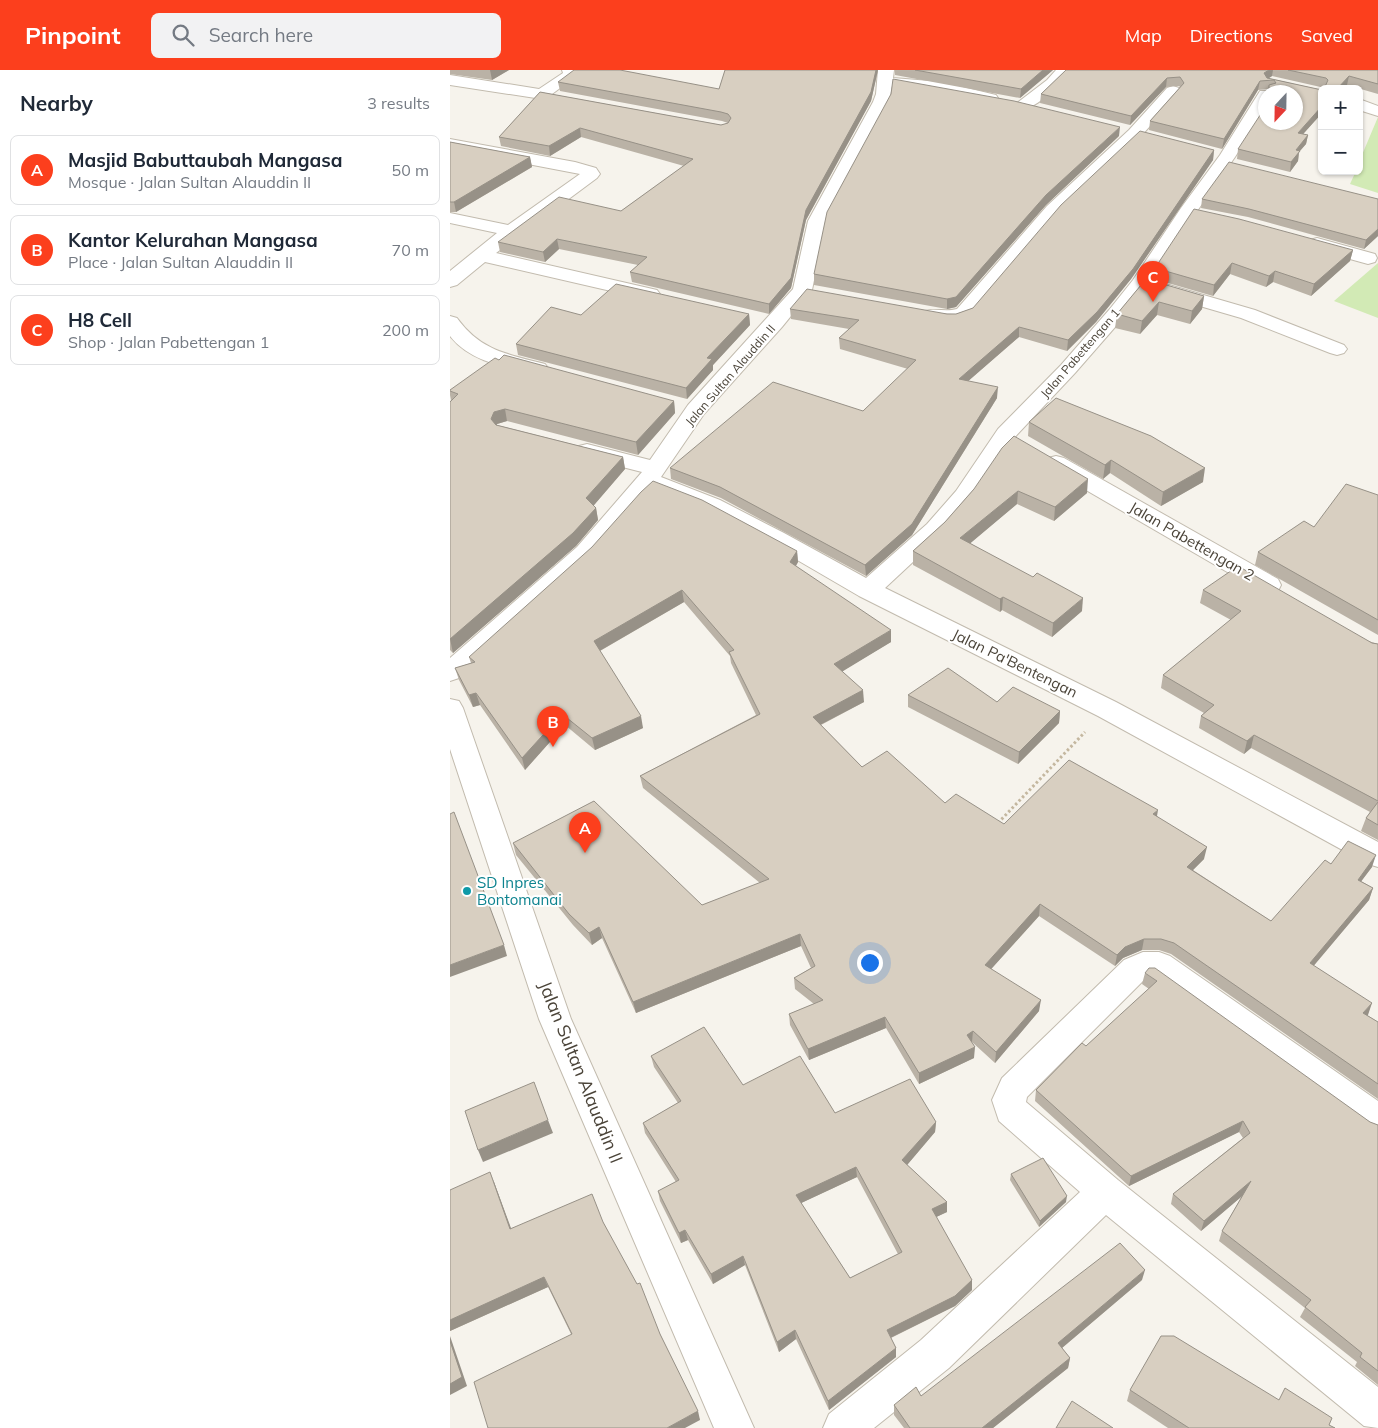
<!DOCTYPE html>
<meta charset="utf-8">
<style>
body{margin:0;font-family:Mulish,sans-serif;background:#f2f2f3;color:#1f2937}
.controls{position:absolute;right:15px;top:15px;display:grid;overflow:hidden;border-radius:8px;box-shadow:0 1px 4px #0004}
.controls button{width:45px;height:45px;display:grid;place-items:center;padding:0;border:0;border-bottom:1px solid #e0e1e3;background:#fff;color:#1f2937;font:25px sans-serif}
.compass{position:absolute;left:808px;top:15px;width:45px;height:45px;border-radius:50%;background:#fff;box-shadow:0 1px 4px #0004;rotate:202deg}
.you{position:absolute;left:419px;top:892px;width:18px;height:18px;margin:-12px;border:4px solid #fff;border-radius:50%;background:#1a73e8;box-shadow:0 0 0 8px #1a73e833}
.badge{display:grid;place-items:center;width:32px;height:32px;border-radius:50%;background:#fc3f1d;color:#fff;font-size:16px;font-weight:700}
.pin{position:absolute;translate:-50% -41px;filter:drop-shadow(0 1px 2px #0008)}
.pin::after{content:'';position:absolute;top:26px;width:18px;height:15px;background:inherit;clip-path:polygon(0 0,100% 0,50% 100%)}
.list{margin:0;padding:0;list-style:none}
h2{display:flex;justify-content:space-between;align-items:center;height:65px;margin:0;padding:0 20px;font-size:21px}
h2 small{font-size:16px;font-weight:400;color:#747a83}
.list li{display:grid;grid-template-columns:32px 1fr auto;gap:15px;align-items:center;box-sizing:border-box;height:70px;margin:0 10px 10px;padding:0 10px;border:1px solid #e0e1e3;border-radius:8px}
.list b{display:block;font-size:19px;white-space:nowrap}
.list p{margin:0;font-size:16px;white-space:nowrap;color:#747a83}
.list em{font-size:16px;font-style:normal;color:#747a83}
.icon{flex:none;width:28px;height:28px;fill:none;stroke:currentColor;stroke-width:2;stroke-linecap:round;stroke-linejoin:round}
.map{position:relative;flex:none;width:928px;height:1358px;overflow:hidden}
header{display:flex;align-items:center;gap:30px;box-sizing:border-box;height:70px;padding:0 25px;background:#fc3f1d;color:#fff}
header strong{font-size:24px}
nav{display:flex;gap:28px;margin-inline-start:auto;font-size:18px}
.search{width:350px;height:45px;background:#f2f2f3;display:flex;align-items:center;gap:12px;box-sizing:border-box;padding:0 18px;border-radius:8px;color:#747a83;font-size:19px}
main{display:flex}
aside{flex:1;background:#fff}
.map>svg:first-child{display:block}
.green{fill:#d2eab5}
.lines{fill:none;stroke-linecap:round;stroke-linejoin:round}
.minor-casing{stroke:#c2bbae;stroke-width:2}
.path{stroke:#c4b79f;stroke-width:3;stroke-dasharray:2.5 2.5;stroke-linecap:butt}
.minor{fill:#fff;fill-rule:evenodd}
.wall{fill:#bab2a6;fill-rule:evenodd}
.shaded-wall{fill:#979187}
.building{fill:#d8cfc1;stroke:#979187;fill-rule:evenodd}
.culture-dot{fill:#0f9aa8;stroke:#fff;stroke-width:2}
.labels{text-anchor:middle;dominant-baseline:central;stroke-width:4;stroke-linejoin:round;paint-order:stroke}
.far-street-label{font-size:12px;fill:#4b4439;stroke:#fff}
.street-label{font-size:15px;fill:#4b4439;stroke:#fff}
.culture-label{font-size:15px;fill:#0d838f;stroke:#fff;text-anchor:start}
.near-street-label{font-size:18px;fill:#4b4439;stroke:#fff}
</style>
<header>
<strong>Pinpoint</strong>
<div class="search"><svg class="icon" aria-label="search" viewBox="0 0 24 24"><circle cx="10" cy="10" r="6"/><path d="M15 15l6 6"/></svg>Search here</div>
<nav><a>Map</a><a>Directions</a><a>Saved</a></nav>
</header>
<main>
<aside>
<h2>Nearby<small>3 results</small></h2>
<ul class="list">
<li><span class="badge">A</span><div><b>Masjid Babuttaubah Mangasa</b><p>Mosque · Jalan Sultan Alauddin II</p></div><em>50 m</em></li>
<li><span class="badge">B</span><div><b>Kantor Kelurahan Mangasa</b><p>Place · Jalan Sultan Alauddin II</p></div><em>70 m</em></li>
<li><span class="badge">C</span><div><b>H8 Cell</b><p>Shop · Jalan Pabettengan 1</p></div><em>200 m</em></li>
</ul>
</aside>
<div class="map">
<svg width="928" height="1358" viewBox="0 0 928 1358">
<rect width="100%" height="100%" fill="#f6f3ec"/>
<g class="green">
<path d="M928,47V123L900,114L906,101H909V92Z"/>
<path d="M928,193V248L884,231Z"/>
</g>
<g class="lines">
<defs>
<g id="minor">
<path d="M112,0H128L129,4L98,27L92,29L0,15V5L89,19L113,3Z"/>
<path d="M428,0H444L443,8L492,12L546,25L548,28L546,31L540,33L492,22L442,16L439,32L376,151L362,220L332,257L254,344L211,407L270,430L334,463L416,508L477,454L506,421L548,359L611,295L659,240L683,210L731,138L770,85L810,21H822L823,22H816V38L785,87L745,144L697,217L673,248L625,303L564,368L522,431L493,464L435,518L666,632L928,772V797L918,794L648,646L409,526L318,473L254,440L202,420L143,487L9,608L0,611V588L127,477L192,402L129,386L126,381L129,376L137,374L200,390L238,335L343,219L358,151L423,32L426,24Z"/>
<path d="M606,0H622C613,13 583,43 567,39L565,36L567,33L597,10Z"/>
<path d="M723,16L729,18L731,21L729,24L691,66L609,144L521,247L502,253L475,249L472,245L475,241C486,238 496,242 507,239L597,136L679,60L717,18Z"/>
<path d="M909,29L928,36V46L909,40Z"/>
<path d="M0,69L125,92L146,98L150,104L147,108L46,183L207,220L210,224L207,228L200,230L35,192L7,215L0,217V201L47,163L0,153V143L58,155L130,104L0,79Z"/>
<path d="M867,168L925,184L927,188L925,192L918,194L860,178L858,174L860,170Z"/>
<path d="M719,215L805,240L894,275L897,279L894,283L887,285L880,283L791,248L712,225L709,221L712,217Z"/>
<path d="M0,246L7,248C31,281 57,284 95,294L98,298L95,302L88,304C57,297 21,293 0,266Z"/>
<path d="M606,386L614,388L828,509L831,515L828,521L819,523L810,521L598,398L595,393L598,388Z"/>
<path d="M0,629L9,631L13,638L121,949L304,1358H264L89,949L0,679Z"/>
<path d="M693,882H709L720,886L928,1031V1065L916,1061L703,908H696L577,1027L576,1032L668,1110L928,1317V1358L914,1356L656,1145L499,1298L424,1358H373L379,1344L471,1270L630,1122L549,1051L542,1030L552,1008L674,890Z"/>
</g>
</defs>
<use href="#minor" class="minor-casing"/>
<path class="path" d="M548,753L635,662"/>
<use href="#minor" class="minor"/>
</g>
<g class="wall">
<path d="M0,0H59L42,10L0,4Z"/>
<path d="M275,0H428L421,31L356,150L341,218L319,244L182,212L180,202L188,195L109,179L95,192L50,182L48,172L171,141L234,96L131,67L100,86L51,76L49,67L90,22L271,55L278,53L272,51L110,21L108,12L269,19Z"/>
<path d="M445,0H603L570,28L445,5Z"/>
<path d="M616,0H928V24L897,15L875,18L822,6L818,8L872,20V43L853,64L858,65L856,74L849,82L848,91L840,102L787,89L788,79L846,22H818L819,19L808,20L772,79L699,60L700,51L730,17L729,16L716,17L680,55L590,33L591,24Z"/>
<path d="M669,66L596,135L506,237L497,239L364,215V204Z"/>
<path d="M0,72L80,87L82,97L6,142H0Z"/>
<path d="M764,80L763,90L681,209L646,252L617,281L569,267L518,311L547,328L462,465L416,506L271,428L221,409L220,398L413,341L458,299L390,279L389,268L399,259L341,249L340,239L506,244L523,238Z"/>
<path d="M752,129H928V166L914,179L798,147L751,138Z"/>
<path d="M903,180L900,191L861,226L823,212L816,217L780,204L763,226L704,209L705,198Z"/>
<path d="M696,209L754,226L752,239L740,254L707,245L690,264L665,258L667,244Z"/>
<path d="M299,244L300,255L263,295V300L237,329L68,285L66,274L131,245Z"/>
<path d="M49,290L224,331L225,343L188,385L57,351L47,354V355L173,387L175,399L143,436L146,438L148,450L126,476L3,583L0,580V332L1,330L0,325V320Z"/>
<path d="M579,352L753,412L711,436L660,403L653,409L578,366Z"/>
<path d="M524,419L637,423L604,451L567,434L520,473L632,541L602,567L552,540L550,542L463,495V481L495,452Z"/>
<path d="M928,425V565L805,495L808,482L864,457Z"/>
<path d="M347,481L348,492L346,496L441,572L392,601L414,632L371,655L412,697L495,733L554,754L707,746L754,789L743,800L821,851L881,794L922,797L911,811L923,818L919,830L863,896L918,945H917L928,952V1029L721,884L709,880H692L673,888L665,896L589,846L541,899L589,941L545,993L522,972L524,988L469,1014L436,958L359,990L340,955L339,944L364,934L345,919L344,908L361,898L351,876L186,943L152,868L142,875L123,855L66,785L63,773L252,835L310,813L193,718L190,706L306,645L281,593L280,586L234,532L150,581L193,658L145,680L115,655L75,700L30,635L23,637L9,610L5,598L21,593L19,587Z"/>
<path d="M753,520L928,574V770L911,761L916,748L920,742L801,678L794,684L749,658L751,646L754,643L711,618L713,605L781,550L750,533Z"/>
<path d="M458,625L547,632L610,641L609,653L568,694L458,637Z"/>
<path d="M695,903L920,1052L928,1055V1315L905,1296L907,1292L850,1247L855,1238L769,1171L772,1161L792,1126L751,1161L721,1134L723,1124L793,1068L789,1062L679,1116L585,1031L586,1020L636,976L699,919L692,914Z"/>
<path d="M201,986L293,1015L385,1043L486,1052L485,1062L457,1095L497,1132V1142L486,1147L522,1220L505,1236L441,1268L446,1278V1287L379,1340L346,1269L329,1282L295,1195L263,1214L238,1170L231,1173L210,1131L208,1121L226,1112L195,1063L193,1053L228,1033L204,997ZM407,1107L448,1184L400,1208L351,1133Z"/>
<path d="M561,1104L616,1132L589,1157L560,1110Z"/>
<path d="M44,1112L61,1159L153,1152L210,1264L250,1350L121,1264L98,1217L0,1261V1120Z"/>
<path d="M692,1210L612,1278L620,1288L618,1298L543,1358H454L444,1345V1335L471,1326Z"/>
<path d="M680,1320L829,1330L885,1358H718L677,1331Z"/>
</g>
<g class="shaded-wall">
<path d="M40,0H59L42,10Z"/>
<path d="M426,0H428L421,31L356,150L341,218L319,244V234L356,140Z"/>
<path d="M593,0H603L570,28L571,19Z"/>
<path d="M819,0H823L822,6L815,11L814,3Z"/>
<path d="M899,6L897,15L894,19H887Z"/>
<path d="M717,8L716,17L680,55L681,46Z"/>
<path d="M810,11L808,20L772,79L774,69Z"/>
<path d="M872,36V43L846,72L848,63Z"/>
<path d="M670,57L669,66L596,135L506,237L497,239V229L596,125Z"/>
<path d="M130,58L131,67L100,86L99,76Z"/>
<path d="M858,65L856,74L849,82L848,91L840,102L841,92L846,80Z"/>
<path d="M764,80L763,90L681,209L646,252L617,281L618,270Z"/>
<path d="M80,87L82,97L6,142L4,132Z"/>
<path d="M928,159V166L914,179L916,170Z"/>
<path d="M107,169L109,179L95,192L93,182Z"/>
<path d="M903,180L900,191L861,226L864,214Z"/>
<path d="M782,193L780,204L763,226L764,215Z"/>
<path d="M825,201L823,212L816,217L819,206Z"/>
<path d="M754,226L752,239L740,254L742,241Z"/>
<path d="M709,232L707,245L690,264L692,251Z"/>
<path d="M299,244L300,255L263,295V300L237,329L236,318L257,288Z"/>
<path d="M569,257V267L508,320L509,309Z"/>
<path d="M548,317L547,328L462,465L416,506L415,495Z"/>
<path d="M224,331L225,343L188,385L186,372Z"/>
<path d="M55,339L57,351L47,354L44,361L41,349L44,342Z"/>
<path d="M173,387L175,399L139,441L136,428Z"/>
<path d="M661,390L660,403L653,409L655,395Z"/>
<path d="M755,398L753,412L711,436L713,422Z"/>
<path d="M638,409L637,423L604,451L605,437Z"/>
<path d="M568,421L567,434L510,482V468Z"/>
<path d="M146,438L148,450L126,476L3,583L0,569Z"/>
<path d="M347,481L348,492L341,504L340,492Z"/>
<path d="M232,520L234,532L146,583L144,571Z"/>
<path d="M553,527L552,540L550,542V529Z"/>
<path d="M633,528L632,541L602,567L603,553Z"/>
<path d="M441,560V572L385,606L384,594Z"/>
<path d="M413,620L414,632L364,658L363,647Z"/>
<path d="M26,623L30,635L23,637L19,625Z"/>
<path d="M610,641L609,653L568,694L569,682Z"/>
<path d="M112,644L115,655L75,700L72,688Z"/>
<path d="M191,646L193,658L145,680L142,668Z"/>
<path d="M804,665L801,678L794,684L797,671Z"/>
<path d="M708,740L706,752L703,744Z"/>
<path d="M757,777L754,789L735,808L737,797Z"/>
<path d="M926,785L922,797L904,821L908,810Z"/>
<path d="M923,818L919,830L856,905L860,893Z"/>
<path d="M590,834L589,846L534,907L535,895Z"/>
<path d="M149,857L152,868L142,875L139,863Z"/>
<path d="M350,864L351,876L186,943L183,932Z"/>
<path d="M694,869L692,880L673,888L665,896L667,885L675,877Z"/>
<path d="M54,875L57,886L0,907V895Z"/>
<path d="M591,930L589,941L545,993L546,982Z"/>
<path d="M922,933L918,945L909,955L913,943Z"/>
<path d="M435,947L436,958L359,990L358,979Z"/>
<path d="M523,961L522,972L517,977V965Z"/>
<path d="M525,977L524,988L469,1014V1003Z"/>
<path d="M98,1050L103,1063L33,1092L28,1080Z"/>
<path d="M793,1051L789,1062L679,1116L681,1106Z"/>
<path d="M486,1052L485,1062L452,1101V1090Z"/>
<path d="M406,1097L407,1107L347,1135L346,1125Z"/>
<path d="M40,1102L44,1112L65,1169L60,1159Z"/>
<path d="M801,1111L797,1122L751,1161L754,1151Z"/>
<path d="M617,1126L616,1132L589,1157L590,1151Z"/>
<path d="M497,1132V1142L482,1149V1139Z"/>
<path d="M235,1160L238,1170L231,1173L229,1163Z"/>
<path d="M293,1186L295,1195L263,1214L261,1204Z"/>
<path d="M695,1200L692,1210L606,1283L608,1273Z"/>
<path d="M94,1207L98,1217L0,1261V1250Z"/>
<path d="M522,1210V1220L505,1236L438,1269L437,1260Z"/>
<path d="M345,1260L346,1269L329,1282L327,1272Z"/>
<path d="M0,1266L17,1316L0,1325Z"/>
<path d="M446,1278V1287L379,1340L378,1331Z"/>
<path d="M620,1288L618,1298L543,1358H532Z"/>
<path d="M248,1341L250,1350L235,1358H217Z"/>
</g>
<g class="building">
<path d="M124,0H170L269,19L275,0H426L421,22L356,140L341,208L319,234L180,202L197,187L107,169L93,182L48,172L109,127L171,141L243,89L130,58L99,76L49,67L90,22L271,55L278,53L281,48L278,44L271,42L108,12Z"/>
<path d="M465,0H593L571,19Z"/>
<path d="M616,0H819L814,3L817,8L872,20V36L848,63L858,65L846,80L850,81L841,92L788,79L816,36V52H846V22H819V15L826,13L824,10L810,11L774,69L700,51L734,13L730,7L717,8L681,46L591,24Z"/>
<path d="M838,0H928V14L899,6L887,19H874L878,10L876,8Z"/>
<path d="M443,9L564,31L670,57L596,125L506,227L497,229L364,204L377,142L441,24Z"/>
<path d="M690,61L764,80L683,199L647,242L618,270L569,257L509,309L548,317L462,454L415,495L270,417L220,398L323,312L413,341L466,290L389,268L409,250L340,239L357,219L497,244H506L523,238L611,135Z"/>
<path d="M0,72L80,87L4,132H0Z"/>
<path d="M779,92L928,129V159L916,170L799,139L752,129Z"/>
<path d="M744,139L789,149L903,180L864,214L825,201L819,206L782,193L764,215L705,198Z"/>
<path d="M696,209L754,226L742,241L709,232L692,251L667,244Z"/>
<path d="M166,214L299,244L257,288L262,289L236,318L66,274L101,237L131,245Z"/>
<path d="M54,285L224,331L186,372L55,339L44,342L41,349L46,355L173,387L136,428L146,438L123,463L0,569V332L8,324L0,321V320L45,288L49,290Z"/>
<path d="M606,328L701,366L755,398L713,422L661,390L655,395L579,352Z"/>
<path d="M564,366L638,409L605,437L568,421L510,468L583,507L587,503L633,528L603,553L553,527L550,529L463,481L495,452L524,419L552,378Z"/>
<path d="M203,411L252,430L347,481L340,492L441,560L384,594L413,620L363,647L412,697L437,681L495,733L506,724L554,754L619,690L708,740L703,744L757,777L737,797L821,851L875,790L881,794L898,771L926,785L908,810L923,818L860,893L922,933L913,943L928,952V1014L724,873L711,869H694L675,877L667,885L590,834L535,895L591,930L546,982L523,961L517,965L525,977L469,1003L435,947L358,979L339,944L373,930L344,908L365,896L350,864L183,932L149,857L139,863L119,844L63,773L144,731L252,835L319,809L190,706L310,644L279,582L284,580L232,520L144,571L191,646L142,668L112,644L72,688L26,623L19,625L5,598L25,592L19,587L142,477L191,422Z"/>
<path d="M896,414L928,425V550L808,482L854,451L864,457Z"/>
<path d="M788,496L922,573L928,574V731L804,665L797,671L751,646L764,635L713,605L791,541L753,520Z"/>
<path d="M498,598L547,632L563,617L610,641L569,682L458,625Z"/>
<path d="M928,732V755L916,748Z"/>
<path d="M4,742L54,875L0,895V744Z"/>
<path d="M699,898H705L920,1052L928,1055V1301L910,1287L912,1283L855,1237L861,1230L772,1161L801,1111L754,1151L723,1124L800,1063L793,1051L681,1106L586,1020L632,973L636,976L707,911L695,903Z"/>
<path d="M254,957L293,1015L350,986L385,1043L460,1009L486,1052L452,1090L497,1132L482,1139L522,1210L505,1226L437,1260L446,1278L378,1331L345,1260L327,1272L293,1186L261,1204L235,1160L229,1163L208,1121L229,1110L193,1053L231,1031L201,986ZM406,1097L452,1182L400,1208L346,1125Z"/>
<path d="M84,1012L98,1050L28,1080L15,1041Z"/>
<path d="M593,1088L617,1126L590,1151L561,1104Z"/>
<path d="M40,1102L60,1159L142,1124L153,1152L187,1214L190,1213L210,1264L248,1341L217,1358H38L24,1312L122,1264L94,1207L0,1250V1120Z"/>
<path d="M670,1173L695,1200L608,1273L620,1288L532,1358H460L444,1335L466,1317L471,1326Z"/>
<path d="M711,1266H724L829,1330L835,1318L882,1348L879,1355L885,1358H739L680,1320Z"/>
<path d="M0,1271L12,1307L0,1314Z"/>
<path d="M622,1331L663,1358H606Z"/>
</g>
<circle class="culture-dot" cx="17" cy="821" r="5"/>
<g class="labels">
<g class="far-street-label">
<text transform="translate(630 283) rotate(-49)">Jalan Pabettengan 1</text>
<text transform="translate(280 305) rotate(-49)">Jalan Sultan Alauddin II</text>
</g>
<g class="street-label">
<text transform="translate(742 471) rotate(30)">Jalan Pabettengan 2</text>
<text transform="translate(565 593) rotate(26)">Jalan Pa'Bentengan</text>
</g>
<g class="culture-label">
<text x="27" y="812">SD Inpres<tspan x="27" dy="17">Bontomanai</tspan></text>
</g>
<g class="near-street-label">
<text transform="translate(131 1002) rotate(68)">Jalan Sultan Alauddin II</text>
</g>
</g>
</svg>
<div class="controls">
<button>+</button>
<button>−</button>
</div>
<svg class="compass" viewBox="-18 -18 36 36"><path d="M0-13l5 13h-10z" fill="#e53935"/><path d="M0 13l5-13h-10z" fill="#747a83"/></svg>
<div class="you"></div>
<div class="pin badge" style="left:135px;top:783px">A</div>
<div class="pin badge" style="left:103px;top:677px">B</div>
<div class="pin badge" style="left:703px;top:232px">C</div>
</div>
</main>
